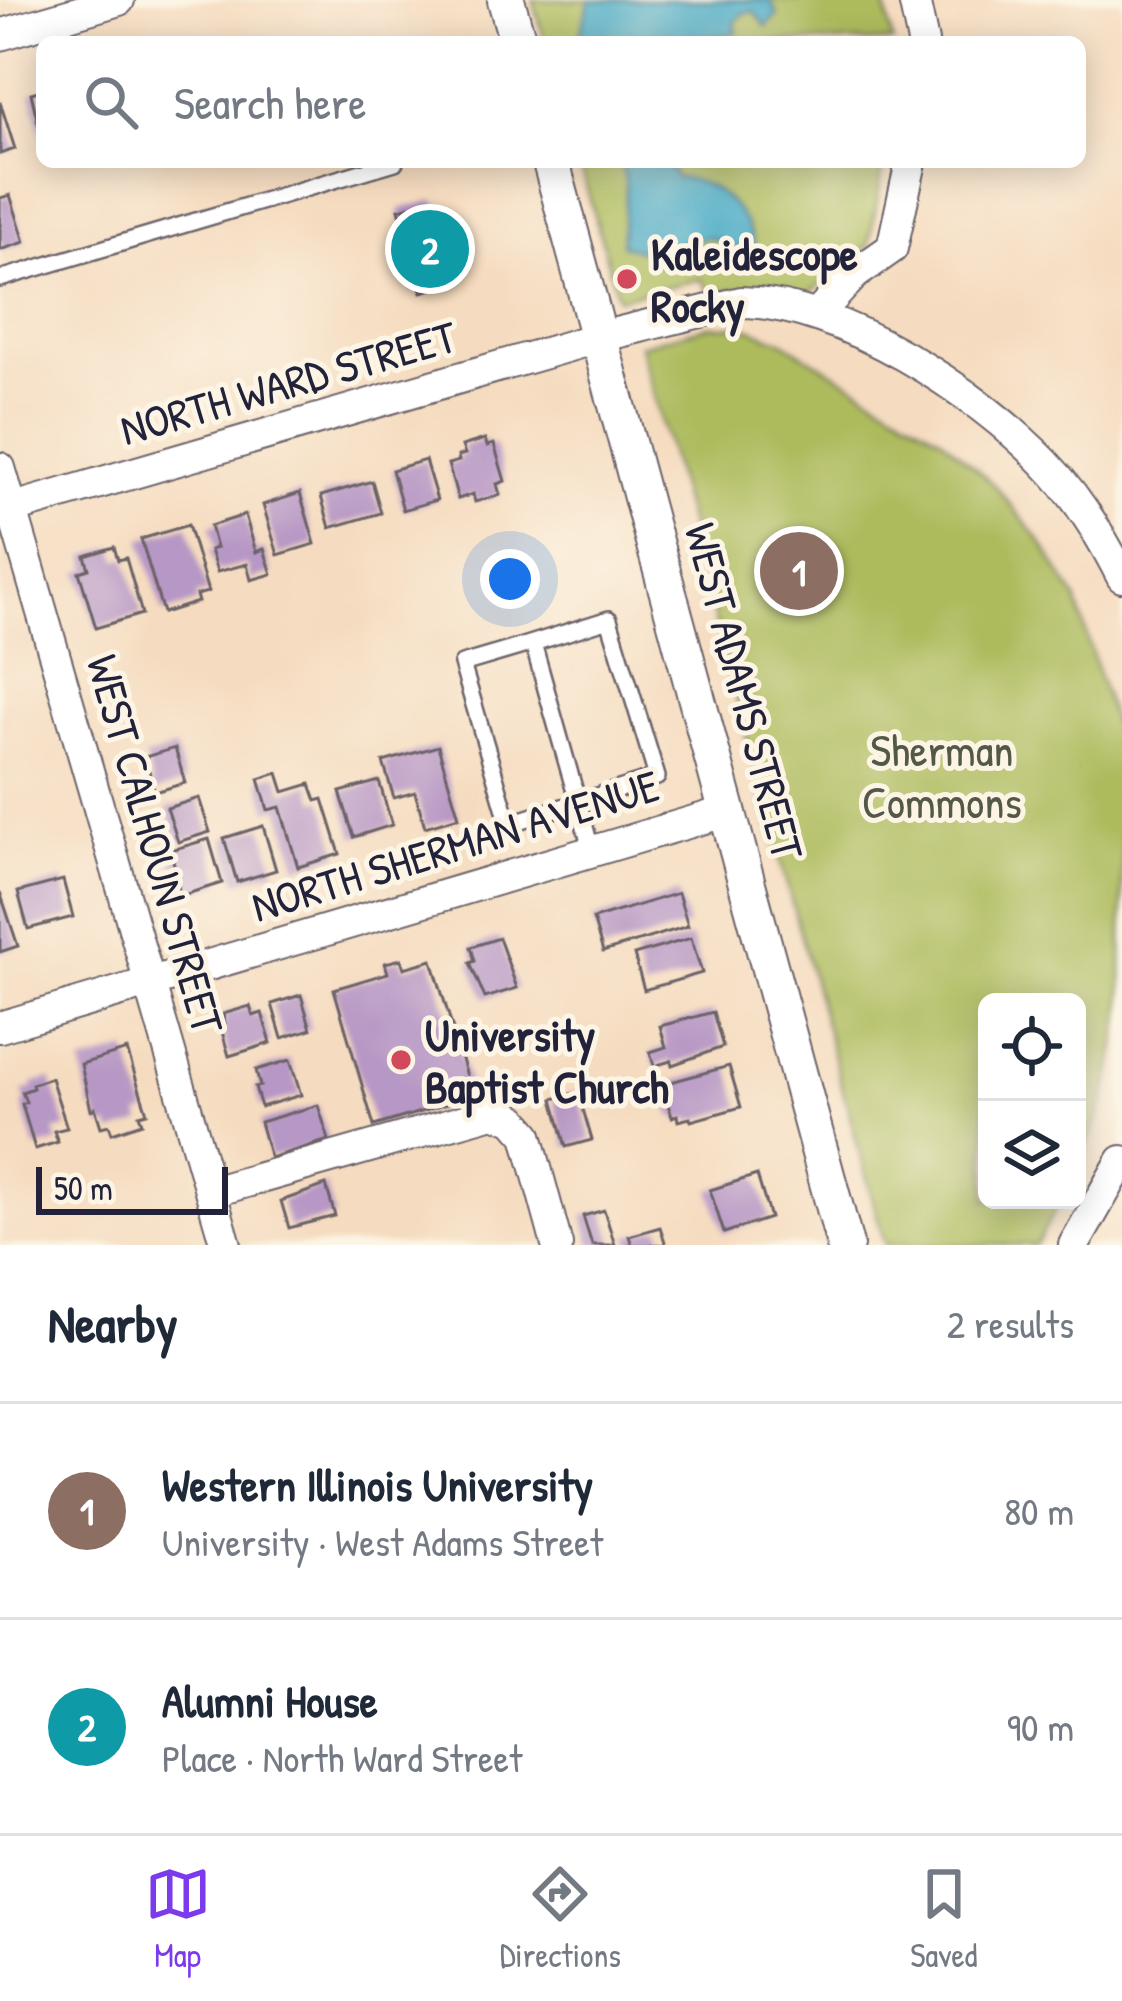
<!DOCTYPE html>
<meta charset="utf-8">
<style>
body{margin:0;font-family:"Patrick Hand",sans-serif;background:#f2f2f3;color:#1f2937}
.controls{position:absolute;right:36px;bottom:36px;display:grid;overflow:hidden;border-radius:18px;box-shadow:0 6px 30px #0003}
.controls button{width:108px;height:108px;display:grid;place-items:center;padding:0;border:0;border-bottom:3px solid #e0e1e3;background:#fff;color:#1f2937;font:60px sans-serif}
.scale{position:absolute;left:36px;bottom:30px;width:192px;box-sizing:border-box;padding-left:12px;border:6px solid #22223b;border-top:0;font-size:33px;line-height:42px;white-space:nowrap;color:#22223b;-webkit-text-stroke:9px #fcf5e5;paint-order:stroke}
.you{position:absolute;left:510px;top:579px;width:42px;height:42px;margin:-30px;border:9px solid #fff;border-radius:50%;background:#1a73e8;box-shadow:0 0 0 18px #1a73e833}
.badge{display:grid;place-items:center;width:78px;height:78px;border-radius:50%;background:#7c3aed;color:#fff;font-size:39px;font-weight:700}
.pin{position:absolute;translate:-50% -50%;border:6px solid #fff;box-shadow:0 3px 12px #0006}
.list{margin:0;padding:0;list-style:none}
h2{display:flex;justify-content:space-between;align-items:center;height:156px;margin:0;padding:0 48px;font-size:51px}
h2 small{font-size:39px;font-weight:400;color:#747a83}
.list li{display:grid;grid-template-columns:78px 1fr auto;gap:36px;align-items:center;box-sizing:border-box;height:216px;padding:0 48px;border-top:3px solid #e0e1e3}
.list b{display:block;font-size:45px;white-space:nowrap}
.list p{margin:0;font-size:39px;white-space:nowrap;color:#747a83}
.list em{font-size:39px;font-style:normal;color:#747a83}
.icon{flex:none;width:66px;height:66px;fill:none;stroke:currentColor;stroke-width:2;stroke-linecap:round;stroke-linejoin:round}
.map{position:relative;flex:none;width:1122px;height:1245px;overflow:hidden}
.search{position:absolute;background:#fff;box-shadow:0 6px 30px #0003;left:36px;right:36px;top:36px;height:132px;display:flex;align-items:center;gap:30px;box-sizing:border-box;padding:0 42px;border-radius:18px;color:#747a83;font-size:45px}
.sheet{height:588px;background:#fff}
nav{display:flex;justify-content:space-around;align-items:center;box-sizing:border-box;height:168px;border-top:3px solid #e0e1e3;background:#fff;font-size:33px;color:#747a83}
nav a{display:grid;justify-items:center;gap:6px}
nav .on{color:#7c3aed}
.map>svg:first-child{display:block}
.green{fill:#adbb5d;stroke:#686e4c;stroke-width:3}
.water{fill:#47aac6;stroke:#346680;stroke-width:3}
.building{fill:#b797c5}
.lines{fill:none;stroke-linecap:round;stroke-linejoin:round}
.service-casing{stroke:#6c6369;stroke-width:20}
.minor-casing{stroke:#6c6369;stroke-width:34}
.tertiary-casing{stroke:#6c6369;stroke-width:40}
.service{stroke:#fff;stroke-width:15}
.minor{stroke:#fff;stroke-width:30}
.tertiary{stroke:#fff;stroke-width:36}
.poi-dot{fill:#d1495b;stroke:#fcf5e5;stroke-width:4.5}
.labels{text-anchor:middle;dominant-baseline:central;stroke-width:10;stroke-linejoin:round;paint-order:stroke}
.poi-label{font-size:45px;font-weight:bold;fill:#22223b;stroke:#fcf5e5;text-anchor:start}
.street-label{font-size:45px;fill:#22223b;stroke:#fcf5e5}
.park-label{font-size:45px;fill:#535847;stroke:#fcf5e5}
</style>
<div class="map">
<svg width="1122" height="1245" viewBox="0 0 1122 1245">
<rect width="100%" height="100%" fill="#fcf5e5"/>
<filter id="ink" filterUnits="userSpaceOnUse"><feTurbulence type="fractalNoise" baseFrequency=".00833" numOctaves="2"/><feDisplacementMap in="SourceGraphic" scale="24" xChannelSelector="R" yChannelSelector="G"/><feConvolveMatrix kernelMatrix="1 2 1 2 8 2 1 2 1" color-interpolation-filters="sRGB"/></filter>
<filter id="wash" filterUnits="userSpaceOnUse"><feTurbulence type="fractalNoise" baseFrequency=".004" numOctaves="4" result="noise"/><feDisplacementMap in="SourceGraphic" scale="48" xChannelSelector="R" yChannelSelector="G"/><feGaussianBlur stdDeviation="2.7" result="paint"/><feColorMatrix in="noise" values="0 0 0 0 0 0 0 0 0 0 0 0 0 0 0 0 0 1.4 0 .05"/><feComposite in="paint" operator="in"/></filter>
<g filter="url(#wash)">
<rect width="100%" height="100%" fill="#f5dbbf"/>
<g class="green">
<path d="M533,0H884L893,42H545Z"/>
<path d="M579,162H884L869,246L805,297L742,290L709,292L701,279L618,298Z"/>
<path d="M708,326H743L780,340L942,438L998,489L1044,546L1076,599L1122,754V1010L1110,1080L1098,1120L1077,1168V1002H987V1200H1061L1036,1245H885L640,345Z"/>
</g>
<g class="water">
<path d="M590,0H770L778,14L766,27L754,11L743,13L735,23L737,33C717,35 699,40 679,42C647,46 611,42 578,42Z"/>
<path d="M618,162H667L676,178C713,178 745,210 755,246L751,252L708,237L643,252L622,245C619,216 635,187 618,162Z"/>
</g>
<g id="blocks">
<g class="building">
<path d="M42,90V136H41L31,93Z"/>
<path d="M0,102L15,149L0,154Z"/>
<path d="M10,195L25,242L0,250V198Z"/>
<path d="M435,200L439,216L445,214L460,270L455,272L458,282L422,292L419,282L414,283L400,227L404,226L399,209Z"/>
<path d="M485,439L487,446L494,444L505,481L497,484L500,495L475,502L473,494L458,499L448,464L459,461L458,456L465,454L462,446Z"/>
<path d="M425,460L437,500L403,510L392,470Z"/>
<path d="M372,481L381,513L330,528L321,496Z"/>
<path d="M300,493L315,544L278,555L263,505Z"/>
<path d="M245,515L256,552L264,549L272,574L251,580L247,564L217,572L210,550L216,548L210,526Z"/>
<path d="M188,525L208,592L196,595L198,602L163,613L141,539Z"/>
<path d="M114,547L118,560L126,558L142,614L96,628L79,572L89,569L85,556Z"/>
<path d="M438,746L459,817L425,827L415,792L394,798L383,762Z"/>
<path d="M175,748L185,783L155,792L145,757Z"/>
<path d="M278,773L284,792L310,784L316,801L323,799L340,854L298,867L280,807L268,810L259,779Z"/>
<path d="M379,781L392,825L354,837L340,792Z"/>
<path d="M199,798L210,832L178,842L167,808Z"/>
<path d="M263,826L276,870L237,882L224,838Z"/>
<path d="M209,839L222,883L180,896L171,850Z"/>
<path d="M63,880L73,917L28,929L18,892Z"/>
<path d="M0,892L18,946L0,952Z"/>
<path d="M678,893L688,926L603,952L593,919Z"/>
<path d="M499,938L517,988L485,998L470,963L475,961L471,947Z"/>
<path d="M691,938L702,973L644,990L634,955Z"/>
<path d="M401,959L404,968L432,960L473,1096L374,1126L334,989L388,973L385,963Z"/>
<path d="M301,995L311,1029L282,1038L272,1004Z"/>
<path d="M250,1006L253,1016L262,1013L271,1043L229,1056L220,1025L225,1023L223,1014Z"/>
<path d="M713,1012L723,1047L672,1065L671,1061L654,1066L650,1052L666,1047L660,1026Z"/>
<path d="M127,1050L147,1113L139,1115L142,1123L112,1133L109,1125L101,1127L95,1108L91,1110L81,1064Z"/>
<path d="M290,1060L301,1095L261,1107L255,1087L260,1086L256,1070Z"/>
<path d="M729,1066L741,1107L691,1121L690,1118L678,1121L677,1115L672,1117L666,1098L671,1096L667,1083Z"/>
<path d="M51,1078L67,1128L54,1131L58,1142L35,1149L22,1104L26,1102L22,1092L33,1088L32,1084Z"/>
<path d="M578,1092L592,1140L566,1147L553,1099Z"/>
<path d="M318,1105L329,1140L270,1158L260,1122Z"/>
<path d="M757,1175L770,1218L724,1233L710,1190Z"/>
<path d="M326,1185L335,1216L289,1228L281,1201Z"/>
<path d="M604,1210L615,1245H592L583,1216Z"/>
<path d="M660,1227L666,1245H632L629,1236Z"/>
</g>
</g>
</g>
<g filter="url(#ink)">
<use href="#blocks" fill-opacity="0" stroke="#6c6369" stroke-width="3"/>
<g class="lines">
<defs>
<g id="service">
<path d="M0,279L395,162"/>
<path d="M533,643L462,664L509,824L657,777L609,619L533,643L592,852"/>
</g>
<g id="minor">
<path d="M914,0L923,42"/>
<path d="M0,35L119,0"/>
<path d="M817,315L855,274L892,248L911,162"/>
<path d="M0,468L226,1245"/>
<path d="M0,512L600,337L741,302C841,303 977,392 1045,463C1077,496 1101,535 1122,577"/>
<path d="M0,1027L728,811"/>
<path d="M211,1192L493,1112L513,1119L527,1135L557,1245"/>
<path d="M1074,1245L1122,1161"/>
</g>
<g id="tertiary">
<path d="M506,0L518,42"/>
<path d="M551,162L845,1245"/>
</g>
</defs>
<use href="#service" class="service-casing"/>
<use href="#minor" class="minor-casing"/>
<use href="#tertiary" class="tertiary-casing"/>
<use href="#service" class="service"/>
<use href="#minor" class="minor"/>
<use href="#tertiary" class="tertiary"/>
</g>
</g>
<g class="poi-dot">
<circle cx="627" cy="279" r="12"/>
<circle cx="401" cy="1060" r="12"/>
</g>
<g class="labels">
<g class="poi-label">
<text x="651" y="253">Kaleidescope<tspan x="651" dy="52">Rocky</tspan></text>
<text x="425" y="1034">University<tspan x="425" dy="52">Baptist Church</tspan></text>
</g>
<g class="street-label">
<text transform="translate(288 382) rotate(-16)">NORTH WARD STREET</text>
<text transform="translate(745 691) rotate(75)">WEST ADAMS STREET</text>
<text transform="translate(156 844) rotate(74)">WEST CALHOUN STREET</text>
<text transform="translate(455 845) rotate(-17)">NORTH SHERMAN AVENUE</text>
</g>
<g class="park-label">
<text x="942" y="749">Sherman<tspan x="942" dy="52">Commons</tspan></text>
</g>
</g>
</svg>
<div class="controls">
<button><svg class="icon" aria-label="locate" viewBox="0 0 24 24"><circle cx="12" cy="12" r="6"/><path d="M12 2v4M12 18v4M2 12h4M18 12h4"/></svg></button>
<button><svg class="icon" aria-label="layers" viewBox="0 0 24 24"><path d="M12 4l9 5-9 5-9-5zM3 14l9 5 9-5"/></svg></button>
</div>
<div class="scale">50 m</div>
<div class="you"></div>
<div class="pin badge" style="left:799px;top:571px;background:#8d6e63">1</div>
<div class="pin badge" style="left:430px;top:249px;background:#0f9aa8">2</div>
<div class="search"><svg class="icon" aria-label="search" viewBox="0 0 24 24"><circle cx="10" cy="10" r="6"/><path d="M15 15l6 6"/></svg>Search here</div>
</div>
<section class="sheet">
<h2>Nearby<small>2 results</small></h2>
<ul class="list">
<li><span class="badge" style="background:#8d6e63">1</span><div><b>Western Illinois University</b><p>University · West Adams Street</p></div><em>80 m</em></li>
<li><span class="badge" style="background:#0f9aa8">2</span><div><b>Alumni House</b><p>Place · North Ward Street</p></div><em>90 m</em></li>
</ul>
</section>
<nav>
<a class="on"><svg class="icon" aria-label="map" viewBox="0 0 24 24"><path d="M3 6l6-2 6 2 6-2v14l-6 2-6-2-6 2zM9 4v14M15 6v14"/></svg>Map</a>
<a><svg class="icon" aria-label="directions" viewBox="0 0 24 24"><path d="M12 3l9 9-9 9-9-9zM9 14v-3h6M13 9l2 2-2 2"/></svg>Directions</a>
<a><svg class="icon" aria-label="saved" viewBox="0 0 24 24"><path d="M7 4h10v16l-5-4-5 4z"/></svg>Saved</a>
</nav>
